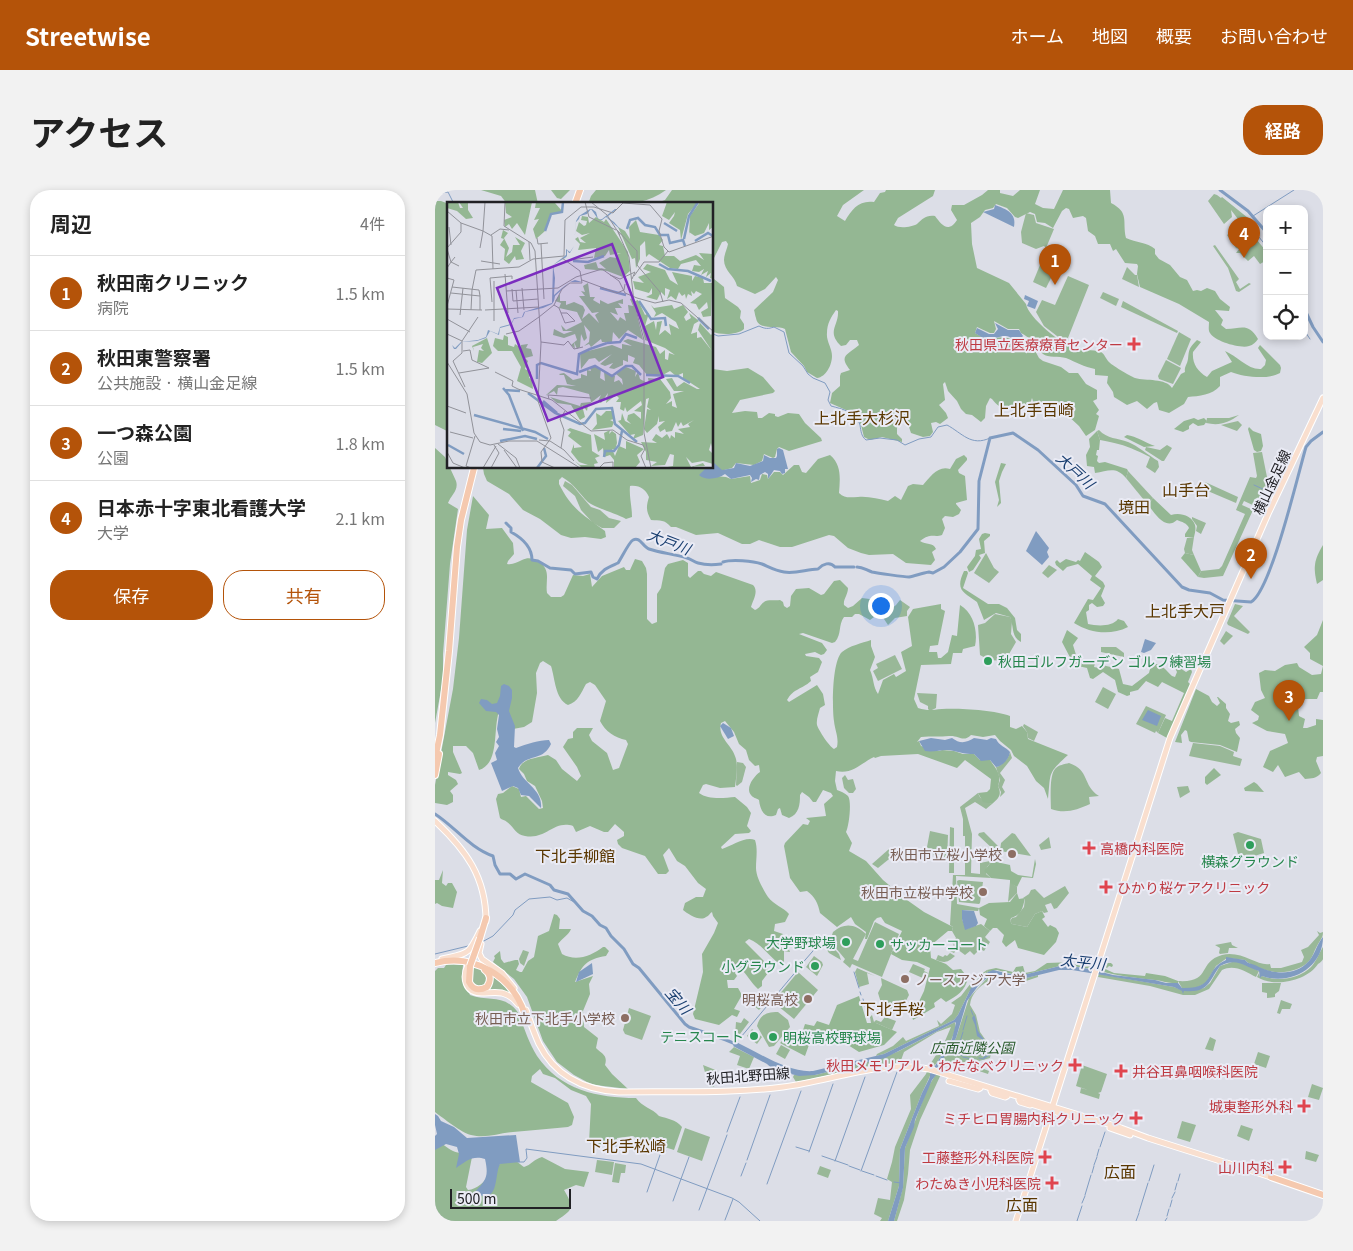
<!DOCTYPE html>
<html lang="ja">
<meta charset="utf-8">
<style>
body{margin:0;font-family:Georgia,"Noto Sans JP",serif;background:#f2f2f2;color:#222}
.controls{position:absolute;right:15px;top:15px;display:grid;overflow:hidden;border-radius:10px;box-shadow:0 2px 8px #0003}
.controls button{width:45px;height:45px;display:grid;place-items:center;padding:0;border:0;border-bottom:1px solid #e0e0e0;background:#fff;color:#222;font:25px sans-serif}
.scale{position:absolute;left:15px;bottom:12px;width:121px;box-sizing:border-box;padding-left:5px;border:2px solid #212125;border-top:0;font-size:14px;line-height:18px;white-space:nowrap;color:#212125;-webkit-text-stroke:4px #eaebf5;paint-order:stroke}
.you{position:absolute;left:445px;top:415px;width:18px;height:18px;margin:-12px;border:4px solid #fff;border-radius:50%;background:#1a73e8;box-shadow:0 0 0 8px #1a73e833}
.badge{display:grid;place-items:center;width:32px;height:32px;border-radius:50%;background:#b45309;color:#fff;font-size:16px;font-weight:700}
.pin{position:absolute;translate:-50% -41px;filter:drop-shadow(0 1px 2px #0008)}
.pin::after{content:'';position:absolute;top:26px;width:18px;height:15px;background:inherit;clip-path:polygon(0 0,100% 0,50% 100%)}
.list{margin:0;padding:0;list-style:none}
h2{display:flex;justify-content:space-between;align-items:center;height:65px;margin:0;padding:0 20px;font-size:21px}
h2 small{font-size:16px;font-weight:400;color:#767676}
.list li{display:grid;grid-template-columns:32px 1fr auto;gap:15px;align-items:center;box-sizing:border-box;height:75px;padding:0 20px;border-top:1px solid #e0e0e0}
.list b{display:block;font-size:19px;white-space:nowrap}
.list p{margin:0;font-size:16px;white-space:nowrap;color:#767676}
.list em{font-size:16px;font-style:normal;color:#767676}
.actions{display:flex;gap:10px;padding:15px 20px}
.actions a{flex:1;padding:11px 0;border:1px solid #b45309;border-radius:20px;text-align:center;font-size:18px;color:#b45309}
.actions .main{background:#b45309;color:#fff}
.icon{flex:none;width:28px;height:28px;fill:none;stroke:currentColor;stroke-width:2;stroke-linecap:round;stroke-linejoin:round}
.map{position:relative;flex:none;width:888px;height:1031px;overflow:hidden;border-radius:20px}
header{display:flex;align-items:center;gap:30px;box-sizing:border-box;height:70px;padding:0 25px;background:#b45309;color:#fff}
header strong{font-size:24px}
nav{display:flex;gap:28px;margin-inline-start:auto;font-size:18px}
.intro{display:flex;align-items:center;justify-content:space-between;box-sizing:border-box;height:120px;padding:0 30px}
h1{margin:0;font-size:35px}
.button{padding:12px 22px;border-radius:20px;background:#b45309;color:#fff;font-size:18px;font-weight:700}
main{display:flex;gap:30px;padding:0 30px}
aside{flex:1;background:#fff;border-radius:20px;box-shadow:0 2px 8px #0003}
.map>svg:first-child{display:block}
.green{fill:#99b898}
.forest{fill:#94b793}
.water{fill:#809cc1}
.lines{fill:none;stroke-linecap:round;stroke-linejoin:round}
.stream{stroke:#809cc1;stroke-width:1}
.river{stroke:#809cc1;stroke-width:3}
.major-casing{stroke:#fff;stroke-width:7}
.highway-casing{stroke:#fff;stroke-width:8}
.major{stroke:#f9dfcf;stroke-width:5}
.highway{stroke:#f5c9af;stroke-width:6}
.highway-bridge-casing{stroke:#fff;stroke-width:8;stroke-linecap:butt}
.highway-bridge{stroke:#f5c9af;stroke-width:6}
.health-dot{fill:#e0444e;stroke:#eaebf5;stroke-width:2}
.leisure-dot{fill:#2e9e5b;stroke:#eaebf5;stroke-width:2}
.education-dot{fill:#8d6e63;stroke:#eaebf5;stroke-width:2}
.labels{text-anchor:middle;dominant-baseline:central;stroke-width:4;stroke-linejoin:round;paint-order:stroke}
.health-label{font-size:14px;fill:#be3a42;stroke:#eaebf5;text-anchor:end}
.street-label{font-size:14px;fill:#212125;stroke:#eaebf5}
.leisure-label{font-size:14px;fill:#27864d;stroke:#eaebf5;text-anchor:start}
.education-label{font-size:14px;fill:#785e54;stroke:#eaebf5;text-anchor:end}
.park-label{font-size:14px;font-style:italic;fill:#275929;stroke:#eaebf5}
.water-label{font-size:15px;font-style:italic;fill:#1a3f70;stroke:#eaebf5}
.quarter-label{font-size:16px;fill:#5a3700;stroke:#eaebf5}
.inset-river{fill:none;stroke:#809cc1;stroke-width:2.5}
.inset-road{fill:none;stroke:#919299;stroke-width:1}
.view{fill:#7b2cbf;fill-opacity:0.15;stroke:#7b2cbf;stroke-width:2.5}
.inset-edge{fill:none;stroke:#212125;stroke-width:2.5}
</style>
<header>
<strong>Streetwise</strong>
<nav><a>ホーム</a><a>地図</a><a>概要</a><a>お問い合わせ</a></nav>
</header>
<div class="intro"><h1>アクセス</h1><a class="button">経路</a></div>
<main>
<aside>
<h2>周辺<small>4件</small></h2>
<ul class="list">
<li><span class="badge">1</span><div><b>秋田南クリニック</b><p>病院</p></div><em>1.5 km</em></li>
<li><span class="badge">2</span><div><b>秋田東警察署</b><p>公共施設 · 横山金足線</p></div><em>1.5 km</em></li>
<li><span class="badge">3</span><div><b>一つ森公園</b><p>公園</p></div><em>1.8 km</em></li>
<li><span class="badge">4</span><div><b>日本赤十字東北看護大学</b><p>大学</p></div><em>2.1 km</em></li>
</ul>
<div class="actions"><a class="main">保存</a><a>共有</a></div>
</aside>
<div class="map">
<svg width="888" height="1031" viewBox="0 0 888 1031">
<rect width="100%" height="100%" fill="#dcdee7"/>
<g class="green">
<path d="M779,4L782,5L786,8L787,7L813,28L806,33L796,20L797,27L789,34L773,11Z"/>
<path d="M591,23L599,25L601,33L619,39L611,58L609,56L601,59L587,53L586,42Z"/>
<path d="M808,33L831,61L832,70L825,74L819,66L813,71L805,63H801L804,59L801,58L792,45Z"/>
<path d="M780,55L804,89L801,92L805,99L814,93L816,94L804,102L801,101L793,78L778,56Z"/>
<path d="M607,74L620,80L611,98L598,92L605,75Z"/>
<path d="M692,77L700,85H702L704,97L687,89Z"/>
<path d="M633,86L654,95L631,153L609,136L601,122L607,110L620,115Z"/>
<path d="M668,102L684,109L681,116L665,108Z"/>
<path d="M688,111L743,141L742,143L686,117Z"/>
<path d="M744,142L756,149L745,176L732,169Z"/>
<path d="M731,170L746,178L738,194L724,189L723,186Z"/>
<path d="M804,225C793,233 784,236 771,233L772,228H794Z"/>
<path d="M803,231L807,235L802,241L786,235Z"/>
<path d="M664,240C672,249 683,248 693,252C703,256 713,265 723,271L724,277L720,283L711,277L715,267C695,257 687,254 665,250L662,241Z"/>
<path d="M732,255L737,258L729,271H727L710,260L711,257L725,260Z"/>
<path d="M827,262L833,292L822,317L809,311L807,315L818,320L788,386L769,388L763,387L766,381L784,379L787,376L810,324L801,320L815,287L821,288L822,286L818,263Z"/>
<path d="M693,281L718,308L713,315L691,288Z"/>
<path d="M130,291L137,295L156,317L165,320L174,328L186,331L179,338H167L158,333L146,320L140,306L128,296Z"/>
<path d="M770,292L803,307L801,313L768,299Z"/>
<path d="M757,327L771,333L766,344L761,341L762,336L757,329Z"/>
<path d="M759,347L757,360L759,365L750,363L749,359L752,348Z"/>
<path d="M551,363L559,378L564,382L554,393L539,383Z"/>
<path d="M614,375L622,380L613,388L607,383Z"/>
<path d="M465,410L475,417L472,421V426L460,428L453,435L447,426L461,415Z"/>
<path d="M800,414L808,416L799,426L815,442L813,444L793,435L792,433Z"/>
<path d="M560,424L575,427L577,431L576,444L581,452L570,471L554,470L545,465L543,435L550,433Z"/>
<path d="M791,441L798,446L789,455L785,451Z"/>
<path d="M666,457H681L689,463V467L666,462Z"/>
<path d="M460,465L467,479L443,491L438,481L443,478L441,474Z"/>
<path d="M668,497L681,504L673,519L660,512Z"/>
<path d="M482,503L502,504L501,518L495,521L493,519V516L485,512Z"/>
<path d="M711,516L731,525L723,543L721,541L720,543L701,534Z"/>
<path d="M589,534L603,542L599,551L593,548L592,542L588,536Z"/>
<path d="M758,553L785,556L799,562L798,566L807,569L805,576L754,566Z"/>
<path d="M575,562L577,568L565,583L570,590L567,597L570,602L565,607L566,602L563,596L565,590L561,577C567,576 574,568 575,562Z"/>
<path d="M302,572L308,573L311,577L307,592L302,596L301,595Z"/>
<path d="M634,573C655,580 647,595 664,606L654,607L655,614C642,620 630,624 616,619C616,610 614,586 620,579C623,575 630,574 634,573Z"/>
<path d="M410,585L413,590L418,589L421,599L418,603H414L409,598L407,588Z"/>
<path d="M753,596L755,602L745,608L742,597Z"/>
<path d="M543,603C546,611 550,611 557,614L551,619L540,612L530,618L537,644L536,683L545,684V673L555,671C555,667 557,664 560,661L543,645L544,643L549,642L564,657L563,663L557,666V671L552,677L551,684L556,688L521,686L522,714L544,718L543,721L527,720V729L531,739L546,734L555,741L550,747L555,752L549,761L545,759L539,765L535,761L530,765L522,759L519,763L515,761L519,755L517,753L521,748L517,741L518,737L515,735L518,685H530V646H528V629L525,617Z"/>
<path d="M515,637L519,638V683H514Z"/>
<path d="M495,641L513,645L512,670L501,668L492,657Z"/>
<path d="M803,642L826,649L829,663L816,667L803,664L798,644Z"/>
<path d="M577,643L580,644L596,666L565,661L566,653Z"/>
<path d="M614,647L616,658L606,660L604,655Z"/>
<path d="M720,651L724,663H712L716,653Z"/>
<path d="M454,659L459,665L443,678L437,674Z"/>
<path d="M524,690L548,692L545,713L544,714L524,712L522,691Z"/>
<path d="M575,692L582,697V703L573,712Z"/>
<path d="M630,696L634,703L622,718L619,719L616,713L610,715L613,722L609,723L607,721L600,724L592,737L577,734L575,731L577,728L581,727L589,717L590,709L588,708L594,704L596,700L600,699L609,708Z"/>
<path d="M440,732L464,744L447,787L417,774L415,778L408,772L410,769L395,751L398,742C409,732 421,734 431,744L418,769L423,771Z"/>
<path d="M882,741L885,743L888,742C888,748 885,750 882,756C879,761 878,766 875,770C864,783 842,785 827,779C821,776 813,774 810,770L792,768L781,776L771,793L761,798H747L743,791C777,793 762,772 787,765C807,760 823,777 835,774L836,778H846L867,772L869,767L866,760L873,757L884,745Z"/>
<path d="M388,747H393V752L404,764L406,770L394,763L388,754Z"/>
<path d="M796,752L797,755L803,758H794L793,763L785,764L784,763L785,758L780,755Z"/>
<path d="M888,757C888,760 888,765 888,769C888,770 885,773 883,774C872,791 839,798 822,787L824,783L825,787L827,786C843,792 864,789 876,777C881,772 884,763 888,757Z"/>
<path d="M88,760L94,762L89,776L85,773L84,769Z"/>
<path d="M515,763L520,766C512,773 510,773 501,770L503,765L508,767L510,765L512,766Z"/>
<path d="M379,766L387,772L388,775L382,786L371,777Z"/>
<path d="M797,772H806L824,781L821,787C810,781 799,774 787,780L774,799L760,805H748L715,796L663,787L664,784L739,797L749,801L769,798L775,793L785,776Z"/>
<path d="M478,774L490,779L489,781L493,783L490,789L474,782Z"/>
<path d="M36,775L45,777L53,784L51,796H38L35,784Z"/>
<path d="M422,778L440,786L432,783L434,794L424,797L420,782Z"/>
<path d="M552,780L553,782L534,802L523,825L519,830L449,864L441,866L442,864L458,856L468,847L471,851L504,836L502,830L506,834L517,824L520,815L516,813L526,806L536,793L539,795L543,786Z"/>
<path d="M53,782L78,803L75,805L45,803L33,792L50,800Z"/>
<path d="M363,782L383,800L359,829L338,812Z"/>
<path d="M561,784L583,790L603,785V787L591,791H576L575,789H557V794L555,795L554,791C544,796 536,804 535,815L541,825L545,842L557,859L555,868L544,871L549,879L554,881L553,884L541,880L540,874C535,869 531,871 526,875L512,871L485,930L475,960L473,984L469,1010L462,1031H459L468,997L470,958L492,899L508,872L509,867L521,848L534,808L554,786Z"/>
<path d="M446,788L472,800L474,805L465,822L447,816L443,803L447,795Z"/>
<path d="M827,793H846L844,801L840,804V807L832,808V803L827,802Z"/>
<path d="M321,804L331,812L324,820L314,812Z"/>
<path d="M846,810L857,814L855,819H847L845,824L842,823Z"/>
<path d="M194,818L216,826L207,850L190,844L188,840Z"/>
<path d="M343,822L353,830L355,837L339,856L334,857L322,836C325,825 331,822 343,822Z"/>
<path d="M437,825L439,832L441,830L446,832L450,827L461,831L457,840L441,833H436L435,827Z"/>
<path d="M309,828L314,832L302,848L300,846L301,832L306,833Z"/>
<path d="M520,832C524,846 501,871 495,884V886L487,903L465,959L464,996L453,1031H445L447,1028L439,1024L443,1008L455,1010L457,992L452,989L457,972L460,957L476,919L475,905L491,884L494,876L510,851L516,837L502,842L469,862L465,873L445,874L442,870L464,861Z"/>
<path d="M317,839L327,847L322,854L312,846Z"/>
<path d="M775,847L781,850L778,861L770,859Z"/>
<path d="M346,855L355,860L350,869L341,864Z"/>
<path d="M299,857L319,867L314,879L302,875L305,866L294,862Z"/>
<path d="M823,862L835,866L831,878L819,874Z"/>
<path d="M436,871L434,877L361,892L358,887L359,885H380Z"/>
<path d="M268,875L283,881L279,897H274Z"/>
<path d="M647,875L672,884L666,902L663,903L665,904L664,909L645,903L646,898L653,900L641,896Z"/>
<path d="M877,894L888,898L884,910L873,907Z"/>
<path d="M747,931L761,935L755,952L742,948Z"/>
<path d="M806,935L818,939L814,951L802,946Z"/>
<path d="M250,938L275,947L267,971L242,962Z"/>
<path d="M871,961L884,965L881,972L870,969Z"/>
<path d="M162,970L179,972L177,985L160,982Z"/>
<path d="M180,973L191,975L190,983H186L184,993L177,992Z"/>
<path d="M385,976L396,980L393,988L382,984Z"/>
</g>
<g class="forest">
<path d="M46,0H100L103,14H72L66,6Z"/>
<path d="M116,0H135L126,9L122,8Z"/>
<path d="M161,0H231C206,18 182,14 153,14L156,6Z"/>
<path d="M237,0H429L408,15L402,26L410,31C417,19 424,10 439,12L445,3L450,2L451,0H500L498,6L463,28L459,35C464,39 477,37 482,34C488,29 490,25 500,26C506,34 513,44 522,30L516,20L517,15H529L547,5L553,0H565V3L578,6L585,0H605L600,14L608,18L619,19L628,0H675L676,13C695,23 687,31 691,48C701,53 712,52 720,59V64L724,69L735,75L745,87L752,90L758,101L762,100L766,101L772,98L780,101L785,109L795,117L794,121L780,120L788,130L786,135L791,139C806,139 813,132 823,149C821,152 818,155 814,156C806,159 779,151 775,143C773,140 774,136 774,132L744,114L705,97L702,84L703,76L702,74L690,73L681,59L678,61L675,54H663L660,46L653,41L651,28L648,26L638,28L634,19L631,18L627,21L618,38L610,33L602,32L600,24L595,22L583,28L580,27L572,18L561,14L558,18L550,20L545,27L536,33L537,54L542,78L574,93L591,114C593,127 626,154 639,158C647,161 657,159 666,162C670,165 670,167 673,171C676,175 695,186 700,188C711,191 731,188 737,198L746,184L750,182C749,177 752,175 753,169C754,159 754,158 762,150L766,152L758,162C757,173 762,181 772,187L777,181L797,172L790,161C802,166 813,180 826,179L830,175L831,170L823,158L825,155L845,175L846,178L845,183C833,190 809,187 796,182L785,187V196C777,205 764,206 753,207L749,214L734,223L724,220L722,212L719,213L712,219L702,211L692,215L679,207L678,202L672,193L673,186L660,185V179C649,177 641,172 631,168C624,166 613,168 608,164C604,161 604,157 601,154C598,151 589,144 586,143L584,139H573L559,131L561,139L559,143H555L542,137L540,143L554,151C563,146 574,145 581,154L584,152L587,154L592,151L597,155L604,168L608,171L626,177L634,183H643L651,194L662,200V209L658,211L664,220L661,224L664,226L660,240L651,246L644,236L630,223L624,227L613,224L614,216L613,214L603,218L599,214L597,208L595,214L585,217L582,216C573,224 563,217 557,209L555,208L551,216L550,228L546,232L537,225L531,224L526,219L522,211L513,201L510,192L508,194L510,210L504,215L511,223L513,228L505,234L501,232L496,233L498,242L495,246L488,247L476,243L471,228L468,225H465L462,234V244L467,249V252L447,247L435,250L429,247L426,235L420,224L395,213L397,203L405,196V186L406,183L415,180C403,165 413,165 424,155L422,150H415L411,155L406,156C391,141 404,136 403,121L401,120C396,127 392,134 392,143C391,151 397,158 397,166C397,175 391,187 382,188L372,182L369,176L356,162L350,139C341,135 323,141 321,128C320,126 320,123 319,120L338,102L343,90L341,87L330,99L320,104L302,96C300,86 289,81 289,70C289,65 292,59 293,54L291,51L287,52L278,70L279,89L289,97L290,108L303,117L306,121L305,128L309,134V139C303,145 286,145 278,142V14H219L230,10Z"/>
<path d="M0,11H6L14,14V242L0,235Z"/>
<path d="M313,178L328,187L340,201L338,203L305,210L297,223L310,221L322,222L323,228H327L334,223L340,224V226L343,227L353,223L364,224L370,233L386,248L387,251L354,261L344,257L342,259L340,267L338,268L329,264L327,271L319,275L301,273L297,278L281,282L279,286L291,287L296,289L315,286L316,293L325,290L327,284L332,285L333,289L339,282H345L348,285L359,275H364L367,282L371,283L383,269L395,265C407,275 405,289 404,303C410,309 416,307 423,307C433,306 444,309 453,311L460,306L466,310L473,296L478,294L488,295C495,287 503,275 515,279L521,269L529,265L532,268V270L523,280L524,283L530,286L532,310L521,313V314L526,320L524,324L518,327L510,326L507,329L510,338L507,345C498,348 497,342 485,351C491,355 498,352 501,359L497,362L500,370L496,375L471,373L458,364L434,365L426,363L413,358L399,346L394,345L357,357H345L324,350L315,354H307L283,343L261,345L241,337H236C229,329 226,331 216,330C211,321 211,317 214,307C210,299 205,295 195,296C194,307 197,316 197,327L191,329C181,323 160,318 153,312C144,303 139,294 127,287L124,290V294C137,320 149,325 170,341L171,347L166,349L150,347L136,348L126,345L105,329L88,320L74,304L52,291L49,284L48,278H278V179L292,181Z"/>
<path d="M759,228L763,230L769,228L772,231L769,235L763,236L758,233L754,236V239L748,242L739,239L749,231Z"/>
<path d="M814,237L818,241L826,244L828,256L826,261L822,262L819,260L813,239Z"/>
<path d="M662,241L665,250L664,260H662L661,265L663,266L662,271L664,273L670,272L692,279L693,281L691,288C681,276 673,281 660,283L659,277L652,276L651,265L655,257L654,249Z"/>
<path d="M692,245C701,246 711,253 720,256L709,257L689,247Z"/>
<path d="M0,258L10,267L21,291C24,300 16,305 13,313L23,319L15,374L8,464V489L0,533Z"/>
<path d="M566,273L571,274L567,282L564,291L566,313L562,317L564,310L560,292Z"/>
<path d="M38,306L54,325L51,339L67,338L78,353L79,364L73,371L72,374C78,375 82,372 87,370C93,367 97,368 103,371C117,380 110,390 112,403L116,407H126L129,405L138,385L148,386L155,384L157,397L167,386L189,377L191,380H195L200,369L207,371L211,378L212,384V429L217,434L222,432V404L226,398L230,378L233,374L248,370L253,373V386L255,388L263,381H266L269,384L276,386L281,382L318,395C324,401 318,410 316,417L320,420C325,418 325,415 329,412C333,409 340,411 345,410L348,412L349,416L352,418L355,416L356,406L361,399L374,398L386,405L389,404L399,391L405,390L413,398C413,405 408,409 409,415L413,418L418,416L427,408L442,410L449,414L450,419L435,430L424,424H420L417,427H409C403,435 407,444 400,452L397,453L368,443L364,444L387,453L392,460L389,464L386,465L380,462L370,464L371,466L384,468L387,472L383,482L375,487L376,491C366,500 359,498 352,510L354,512L382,495L388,504L390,515L385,518C384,523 381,529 382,535C384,541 394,556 399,559L402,557C404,547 400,541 399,531C397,518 397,471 407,462C414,456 427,453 436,450V456L440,467L435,480C439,489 438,497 443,504L448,490L459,484L461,487L471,481L466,462L477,456L473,427L478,419L506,414V419L510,421L503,455L495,456L494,462H502L503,468H506L513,462L517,445L522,446L525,415C539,423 543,442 540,456L528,459L527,463H518L516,474L486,475L479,509L483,518C493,521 496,520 507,519C524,518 559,520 575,526V537L581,539L587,536L592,542L593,549L633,565C612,584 616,582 613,609L609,598L601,591L592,576L579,566L576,560L565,551L560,545L548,547L536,545C528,553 524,545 514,546C505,547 496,546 486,547L482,552L484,551L486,556L504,561L507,560L519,561L528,564H539L545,570H555C561,579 567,584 563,596C567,605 564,608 557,614L548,612L543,603L552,602L555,599L556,589L530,570L522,578L483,564L446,566L440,568L439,567C426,573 417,585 401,581L400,591L402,600C405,601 410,603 413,606C417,611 414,636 411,642L417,653L414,661L431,671L448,690L472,710L489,722L518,737L517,741H513L495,756L496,768L511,774L518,780L526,779L533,788C530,801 522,806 511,812L506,808L499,813L500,817L478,830L477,826L489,801L495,778L482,772L467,770L456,764L467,741L450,733L446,727L442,728L439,731L432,749H430L431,742L420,734L416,727L402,737L385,723C383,713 380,707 372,701L365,702L355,688L349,656L350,653L368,634L373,635L375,631L371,628L391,626L389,614L398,606L396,603L388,600L381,612H378L374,607L367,602L365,605C365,615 364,624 354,628L347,625L345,618L343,619L341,625C329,630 325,619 324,610C321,608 318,608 316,605C310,598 319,586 325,582L324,575L320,576L314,570L311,560L304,554L299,542L290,531L286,533C282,548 298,555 301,569C303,577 301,589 300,597L285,598L271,594L268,595L264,603C273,610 289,608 300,607L312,617L316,623L312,636L316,641L314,643L300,644L286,657L287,659C297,656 310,646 320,650C323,659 321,668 321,678C321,687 328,699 333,707C339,715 348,717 354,724L350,732L340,734L339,741L348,744L349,748L346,754L353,757L355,762L349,761V773L346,775C334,767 327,754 314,749L310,752L332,774L333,783L327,791V796L323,799C316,793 312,784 305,778L300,783L302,786L299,790H292L293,798H303L307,805L299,819L305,821L302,827L297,825L284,835L260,829L258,824L268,782L267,764L279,743L283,733L278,726L277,722C275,723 274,726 271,727C265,732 253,724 248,720L250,713L261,707H268L271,699L263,693L250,676L242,671L234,658L228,665L234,681L231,684H223L210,666L187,658L183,654L182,650L189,646V642L180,634L173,642H169L155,636L141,642L138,636C118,630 112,650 90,646C81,645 79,637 72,632C70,630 67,630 65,628L61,609L63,604L68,603L77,596L84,599L86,607L91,606L104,619L108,618L107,611L100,596L92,591L89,584L84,579C87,568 103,568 113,565L121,570L127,579L142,591L146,586L142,577L128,557L133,549L138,548V542L142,538H158L154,545L157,551L172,563L178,580L184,578L193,554L191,550C180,548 170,541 165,531L171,511L160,495L155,492L151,494C146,503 143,512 133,515C120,509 120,488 116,476L108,471L105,473L101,483L102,503L97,532L89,537L78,539L65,519C57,536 66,573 44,580L38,563L31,556H18V562L27,583L25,584L13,582V585L21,590L23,594L15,601L18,605V612L12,615L0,613V595L18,499L24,448L32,340Z"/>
<path d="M718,308L736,325C744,322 757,325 760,335C761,339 760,343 759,347H750V344L754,338C752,333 747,332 742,330C730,341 720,323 713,315Z"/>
<path d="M550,343L555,344V346L549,351L550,363L544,365L546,368L538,380L534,382L532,377L540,366L541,360L546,359L544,349L547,344Z"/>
<path d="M888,355V390L882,394C878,377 879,370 888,355Z"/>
<path d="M650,362L664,372L667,377L660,386L668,392L670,396L666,406L670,413L668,416L662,417L657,413L654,415V420L651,422L653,434C662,436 677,437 683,429L689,431L693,437C675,446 655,443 639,433L653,409L658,410L666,398L655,390L657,386L643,374L632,377L628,381L621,375L620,372L622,370L625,373L631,369L641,372L643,370L645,371Z"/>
<path d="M750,363L759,365L766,381L763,387L746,368Z"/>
<path d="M529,381H532L533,383L528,398L553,414H564L572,418L580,428L582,440L586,444V452C576,447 579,436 575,427L561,423L549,430L542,412C528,402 520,400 529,381Z"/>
<path d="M888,430V502H885L882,509H870L863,517L864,526L870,529L868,538H872L881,535V529L888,530V566L882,567L881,571L886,583C881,589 877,588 870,589L864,582L850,587L843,575L838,582L828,577L835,561L853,553L850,544L832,541L817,533L823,530L824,526L816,520L820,512L830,508L826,500L824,483L830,480L840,481L850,475L862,473L864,477L877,485L886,484L888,476L875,469V463L869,457L882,445Z"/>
<path d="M632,440L643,448L638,455L642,468L660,473L659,477L664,478L667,475L684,479L688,494L697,496L714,483L716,475C726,471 730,480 737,486L740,487L742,482L739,476L744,467L748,480L751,482L756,479L757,482L753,492L756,495L732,548L723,543L730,528L737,531L749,503L727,492L723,497L711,491L703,500L695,502V505L692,506L683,502L680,490L668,482L658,489L655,488L652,478L639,475L627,452Z"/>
<path d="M761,499L774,506L777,512L782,516L785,513L782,507H783L791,514V518L795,524L793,531L796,533L804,531L805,535L800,539L801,543L805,548L802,562L785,555L756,552L754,551L752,541L750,540L746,545L747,553L740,552Z"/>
<path d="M779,578L786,585L772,595L770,593V587Z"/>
<path d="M819,592L822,594L829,602L810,601L809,598Z"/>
<path d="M600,669L601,674L598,688L587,687L582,697L575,693V690L556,688L549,681L557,671L575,675L576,681L583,685L597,687Z"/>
<path d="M8,680L7,693L11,696L13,693H17L22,702L18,718L7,716L2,713L0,714V690H4Z"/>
<path d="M582,703L584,709L590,708C587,720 587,724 576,728L575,731L577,734L592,737L600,724L607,721L610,727L607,729L613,737L615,735L621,738L624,743L621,752L609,765L583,758L580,750L571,757L567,752L569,745L562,738H558L555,741L549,736L552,729L545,725L544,718L554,713L575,712Z"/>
<path d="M119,724L122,725L125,729L124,739H136C134,745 127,748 123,754L127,764C141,772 156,766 168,757H170L174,761L171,766C152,769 147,775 140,792L158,786L154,794L155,804L148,821L149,837L163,848L161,858C167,864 173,865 170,875L177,884L193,899L160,895L152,892L139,885L122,872L108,851L92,807L79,789L58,772L60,768L59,766L65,761L66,769L69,773L80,770H83L84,774L81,780L85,782H87L93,771L99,767L103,746L114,741Z"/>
<path d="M612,773C619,773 626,772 633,773C643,774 651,780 661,774L658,779L629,775L584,786L562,780L553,782L552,780L561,778L578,782L581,777L588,776L590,783L600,781Z"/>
<path d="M667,773H676L678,775L677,777L674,776L672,778L669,776L668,778L679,783L710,786L711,783L730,786L743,791V793C735,794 728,791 720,790C701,788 683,786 665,781Z"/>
<path d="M13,774L28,775L27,786L35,805C54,812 70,803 84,824C89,838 94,853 102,866C125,900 163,908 201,908C207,917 217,918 224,926C233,929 240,929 247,937L239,960L220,954L213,956L198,946L182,948L181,956L154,953L156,914L151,906L136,900L120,888L108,884L105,879L97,886L96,892L133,913L139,927L137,935L133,937C115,939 97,940 78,942C64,943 51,949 36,945C27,943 8,928 0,922V781L3,778H9L11,775Z"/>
<path d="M424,806L432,833H441L462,842L449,855L424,862L402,848L397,855L390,850L392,845L379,841L370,866L345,853L355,843L368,840L370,834L379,836L382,831L394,835L402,815Z"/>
<path d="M0,951C10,954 11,958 18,961C25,964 28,962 37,967L31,997L33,1000C53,999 62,964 79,970C82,971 86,975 89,977C96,975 99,969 107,967L130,979L154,982L149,997L141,995L129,1000C140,1019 138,1019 121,1031H0Z"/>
</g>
<g class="water">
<path d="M560,15C571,19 582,23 579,37L548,22L559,19Z"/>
<path d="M590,105L603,111L600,119L592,116L594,111L589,109Z"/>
<path d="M560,133L573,140H584L588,146L582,153C570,139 563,150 551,150L540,143L542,138L554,144H559L563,139Z"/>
<path d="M344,258L348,260L353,279H350V283L347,284L345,281L339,280L333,289V284L330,282L325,285L324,290L321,289L316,292L317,288L315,285L296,289L290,284C283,289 270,291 264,285L271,278H278V272L287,280L299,278L301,273L315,276L328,271L329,265L335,268H341L342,266V259Z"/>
<path d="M601,341L614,358L612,362L614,367L607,375L591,361Z"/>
<path d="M710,449L721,453L716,460L709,463L706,462Z"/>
<path d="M69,494L74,496L77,500V508L74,521L80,536L79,557L81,558C92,554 104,550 114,550L116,554C108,572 92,563 83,578C88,594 108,599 106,618L94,606L86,605L83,598L78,596L67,601L56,573L62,570L60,563L64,556L61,552L64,547L62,539L64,525L61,522L51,521L44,513L46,509L52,510L57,514L62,513L65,506L66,496Z"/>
<path d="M713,520L726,526L722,536L707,530Z"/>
<path d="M288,533L296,538L299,546L293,549L285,536Z"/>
<path d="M496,548L510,550L517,548C525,554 531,553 539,548L552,550L556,548L561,549C564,556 571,557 575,562C574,569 568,576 561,577L555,570L546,571L539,564C528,564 528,563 519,561C509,558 500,563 490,561L484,551Z"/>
<path d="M527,720L539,721L543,733L541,736L530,740L527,729Z"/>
<path d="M888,747C888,778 855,796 827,786L825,788L824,781C809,777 803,767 785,776C773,792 774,803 749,801L748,804L747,801L739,797L637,780H624L583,790L561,784L554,786L543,796L532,811L521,848L509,867L505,880L497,890L480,930L479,937L470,958L468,998L459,1031H453L464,996L465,959L487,903L495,887V884L517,849L521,833L520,832L450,868L380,885L364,886L352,883H342L332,874L298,856L301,852C323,862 353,883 378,881L449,864L519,830L523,825L536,798L553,782L558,780L584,786L629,775L655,779L678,785L720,790L731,793H743L747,798C782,799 768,780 791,770V767L810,770C813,774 815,773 820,775C836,784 860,787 874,771C880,764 882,754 888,747Z"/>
<path d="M157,773L158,784L141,792L144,782Z"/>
<path d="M539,825C542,830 541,836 543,841C548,850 556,854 556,864L549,869L548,867L553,865L555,861L548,850L542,846L540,835L537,828Z"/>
<path d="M0,924L3,926L6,931L19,937L32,948L81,945L85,972L65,974C59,985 65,1014 41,1004L40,1002C51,990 54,987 50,969C38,965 31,971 21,978L24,964L22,957L11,954L0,960V946L2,944L0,935Z"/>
</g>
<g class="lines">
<g class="stream">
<path d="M0,7L6,3L13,2L19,14"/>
<path d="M818,26L859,0"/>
<path d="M811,31L832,57"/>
<path d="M869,140L875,149"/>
<path d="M278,144L283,146L304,144L324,136C330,139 333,139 339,137L349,142L354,163L368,176L373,184L378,188L390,193L395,202L393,210L396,216C407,219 422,222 425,235C426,241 426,246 431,250L445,248L453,249L462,250L470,255L484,249L496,247L503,237L512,235C527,243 536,257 555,248"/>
<path d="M819,295L830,300"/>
<path d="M47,752L58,746L78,725L80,720L94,709L115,707L122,710L132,708L139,712"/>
<path d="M0,764L33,756"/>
<path d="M364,777L384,754"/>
<path d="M419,782L424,798"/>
<path d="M425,802L426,805"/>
<path d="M428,809L432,822"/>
<path d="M536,820L538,825"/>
<path d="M528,840L532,826"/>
<path d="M306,847L363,779"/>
<path d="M523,858L528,842"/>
<path d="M523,861L527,866"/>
<path d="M528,867L541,870"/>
<path d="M544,868L549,869"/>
<path d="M292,942L305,907"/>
<path d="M180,956L211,960"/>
<path d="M361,957L374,961"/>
<path d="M665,957L670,942"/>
<path d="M214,960L225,962"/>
<path d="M374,962L398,894"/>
<path d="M387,966L413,975"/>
<path d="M662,966L664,959"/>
<path d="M312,970L335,905"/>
<path d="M400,971L430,887"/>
<path d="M83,972H89L92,968L91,959L206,974L297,1008L304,1012L325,1031"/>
<path d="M659,975L662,967"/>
<path d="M414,976L425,980"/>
<path d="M426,981L462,882"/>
<path d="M427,981L439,985"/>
<path d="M657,983L659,976"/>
<path d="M306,986L311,973"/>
<path d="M441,986L452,990"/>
<path d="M714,991L719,975"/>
<path d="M743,991L745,984"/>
<path d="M459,992L466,993"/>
<path d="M332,994L366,901"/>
<path d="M740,1000L742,993"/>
<path d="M212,1002L226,962L231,961"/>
<path d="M650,1005L656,985"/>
<path d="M737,1008L740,1002"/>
<path d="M238,1011L254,967"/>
<path d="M647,1013L650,1006"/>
<path d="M735,1017L737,1010"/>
<path d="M264,1020L292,945"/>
<path d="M704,1022L713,993"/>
<path d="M732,1026L734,1019"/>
<path d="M290,1030L298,1009"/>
<path d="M642,1031L647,1016"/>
<path d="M701,1031L704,1023"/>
<path d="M730,1031L732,1028"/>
</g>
<g class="river">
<path d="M785,0L813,21L832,43"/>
<path d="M869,118L878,137L888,152"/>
<path d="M71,333L76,338V342C87,348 97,357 97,370L103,371L115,378L136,380L140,384L156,382L158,387L162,389C167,379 174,377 183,373C186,369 194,352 198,350C205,346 208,357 214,359C226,363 239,364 252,368C256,369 259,372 263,373C270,375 279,375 286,374"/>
<path d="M288,372C297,369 318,371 327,374C334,377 341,381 349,382C361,384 372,379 383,379C388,374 395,371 400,377H419"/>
<path d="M422,377C428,377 431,380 437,382C442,383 469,387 474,387C480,386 487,383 494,382L498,383L509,377L525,362L543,339L544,291L555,248L578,243L603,260L641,295L648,306L670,314L747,397L754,400L775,403L788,410L816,412C836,401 863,284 871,257L876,251L888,242"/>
<path d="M0,624C20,637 35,658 58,666L60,675L65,684H75L81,689L90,684L115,695L119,700L133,704L148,721L157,726L165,735L171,738L176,746L189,759L198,774L204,778L250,834L254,837L291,850L303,855"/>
<path d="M496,888L506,869"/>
</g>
<defs>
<g id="major">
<path d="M0,631C31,660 51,687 51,731"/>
<path d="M46,754L44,763L47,769L67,783L79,798"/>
<path d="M7,769C33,763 33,766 45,741"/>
<path d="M33,775C27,788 30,803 47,803C54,803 60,802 67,803C74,805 79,808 83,814"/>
<path d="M91,820C95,831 99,843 104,854C120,886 149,900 184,902C238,901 294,904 348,897C397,891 444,870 494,879L686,938L713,948L836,987"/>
<path d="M514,891L543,899L545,898"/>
<path d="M556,901L557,903L570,907L572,906"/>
<path d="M584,910L585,912L595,915"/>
<path d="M593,913L650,931"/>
<path d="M675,938L695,945"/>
<path d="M581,1031L735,548L833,324L888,208"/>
</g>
<g id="highway">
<path d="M140,14L145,0"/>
<path d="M0,569L5,545L14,461L22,357L26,330L39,278"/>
<path d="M0,585L4,564"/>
<path d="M45,748L51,728"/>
<path d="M0,773C39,763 78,786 90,825"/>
<path d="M35,776L34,792C38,800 44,801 52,797C56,791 56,784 50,780"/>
<path d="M836,987L888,1005"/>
</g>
</defs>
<use href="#major" class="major-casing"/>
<use href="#highway" class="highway-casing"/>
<use href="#major" class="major"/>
<use href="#highway" class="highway"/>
<defs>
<path id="highway-bridge" d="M35,776L45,748"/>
</defs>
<use href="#highway-bridge" class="highway-bridge-casing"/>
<use href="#highway-bridge" class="highway-bridge"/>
</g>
<g class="health-dot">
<path d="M696.5 146.5h5v5h5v5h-5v5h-5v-5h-5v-5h5z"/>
<path d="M651.5 650.5h5v5h5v5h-5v5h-5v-5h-5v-5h5z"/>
<path d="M668.5 689.5h5v5h5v5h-5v5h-5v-5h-5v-5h5z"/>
<path d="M637.5 867.5h5v5h5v5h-5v5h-5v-5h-5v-5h5z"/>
<path d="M683.5 873.5h5v5h5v5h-5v5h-5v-5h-5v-5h5z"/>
<path d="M866.5 908.5h5v5h5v5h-5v5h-5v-5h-5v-5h5z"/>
<path d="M698.5 920.5h5v5h5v5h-5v5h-5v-5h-5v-5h5z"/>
<path d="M607.5 959.5h5v5h5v5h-5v5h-5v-5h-5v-5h5z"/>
<path d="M847.5 969.5h5v5h5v5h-5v5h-5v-5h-5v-5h5z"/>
<path d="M614.5 985.5h5v5h5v5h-5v5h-5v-5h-5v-5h5z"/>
</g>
<g class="leisure-dot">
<circle cx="553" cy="471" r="5"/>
<circle cx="815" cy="655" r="5"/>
<circle cx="411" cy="752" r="5"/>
<circle cx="445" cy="754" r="5"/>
<circle cx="380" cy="776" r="5"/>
<circle cx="319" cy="846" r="5"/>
<circle cx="338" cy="847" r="5"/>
</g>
<g class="education-dot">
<circle cx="577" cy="664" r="5"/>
<circle cx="548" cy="702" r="5"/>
<circle cx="470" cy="789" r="5"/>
<circle cx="373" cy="809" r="5"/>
<circle cx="190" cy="828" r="5"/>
</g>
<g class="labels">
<g class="health-label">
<text x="688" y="154">秋田県立医療療育センター</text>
<text x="665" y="658" text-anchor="start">高橋内科医院</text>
<text x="682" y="697" text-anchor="start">ひかり桜ケアクリニック</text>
<text x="629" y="875">秋田メモリアル・わたなべクリニック</text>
<text x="697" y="881" text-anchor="start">井谷耳鼻咽喉科医院</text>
<text x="858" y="916">城東整形外科</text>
<text x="690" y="928">ミチヒロ胃腸内科クリニック</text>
<text x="599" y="967">工藤整形外科医院</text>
<text x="839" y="977">山川内科</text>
<text x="606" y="993">わたぬき小児科医院</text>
</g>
<g class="street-label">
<text transform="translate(836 292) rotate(-65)">横山金足線</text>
<text transform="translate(313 885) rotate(-4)">秋田北野田線</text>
</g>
<g class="leisure-label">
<text x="563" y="471">秋田ゴルフガーデン ゴルフ練習場</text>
<text x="815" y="671" text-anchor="middle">横森グラウンド</text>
<text x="401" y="752" text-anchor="end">大学野球場</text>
<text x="455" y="754">サッカーコート</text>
<text x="370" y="776" text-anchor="end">小グラウンド</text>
<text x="309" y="846" text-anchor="end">テニスコート</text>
<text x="348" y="847">明桜高校野球場</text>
</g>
<g class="education-label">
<text x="567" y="664">秋田市立桜小学校</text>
<text x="538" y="702">秋田市立桜中学校</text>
<text x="480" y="789" text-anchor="start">ノースアジア大学</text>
<text x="363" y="809">明桜高校</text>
<text x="180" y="828">秋田市立下北手小学校</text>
</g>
<g class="park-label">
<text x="537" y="857">広面近隣公園</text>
</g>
<g class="water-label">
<text transform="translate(641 280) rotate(43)">大戸川</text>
<text transform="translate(234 351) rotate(21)">大戸川</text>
<text transform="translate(648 771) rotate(6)">太平川</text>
<text transform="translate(244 810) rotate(49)">宝川</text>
</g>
<g class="quarter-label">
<text x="599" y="219">上北手百崎</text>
<text x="427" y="227">上北手大杉沢</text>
<text x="751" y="299">山手台</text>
<text x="699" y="316">境田</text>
<text x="750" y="420">上北手大戸</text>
<text x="140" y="665">下北手柳館</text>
<text x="457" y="818">下北手桜</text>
<text x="191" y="955">下北手松崎</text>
<text x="685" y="981">広面</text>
<text x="587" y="1014">広面</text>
</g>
</g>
<g transform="translate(12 12)">
<rect width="266" height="266" fill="#dcdee7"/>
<path d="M1,0H11L13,6H16L12,0H21V8L26,16L19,17L10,9L0,6ZM58,0H85L78,33L70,21L65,27L62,22L58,25L57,18L65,15L59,11ZM89,0H117L108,1L116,10L104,12L98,29L89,37L86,27L92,17L87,18L93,6H88ZM220,0H251L241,12L234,38L233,28L222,21L227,14L228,10L222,18L215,14ZM253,0H266V25L262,28V21L257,31L248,34L242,30V34L243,14ZM135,14L141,15L142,21L149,15L157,20L159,17L181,50L183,69L176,75L160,69L138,67L137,63L149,60L151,66L159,67L152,61L163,55L170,56L169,53L174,51L163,53L162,48L158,54L147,56L149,46L131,48L133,42L128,37L131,35L133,40L139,41L133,36L143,31L135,33L129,29L132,20L137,24L139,23L140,19L134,18ZM189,18L193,30L212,33L216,38L212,43L216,44L218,54H227L233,59L249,53L257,58L252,51L266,52V77L263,76L264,71L259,75L261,69L254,73L257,67L252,70L245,69L247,63L254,64L249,58L234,62L231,67L223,66L202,52L199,55L198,39L193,44V57L189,66L188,56L185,57L171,25L178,29L183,37L182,25ZM56,28L61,31L57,36L62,46L59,55L65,50L66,43H73L68,35L78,41L74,49L77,57L69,58L68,54L62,62L57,58L58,47L53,43L57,37L54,36ZM200,62L218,68L223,78L231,83L225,70L245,74V79L248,74L256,76L257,81H265L264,114L256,115L254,110L261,106L260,100L252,108L249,102L243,101L255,92L249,89L247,92L244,89L245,94L241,92L239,97L238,92L235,94L232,90L229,98L224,94L220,97L223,88L218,86V94L214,90L210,98L199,95L205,92V86L202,91L188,87L186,79L197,81L191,75L204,70L196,67ZM141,81L143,95H148L146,98L153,102V98L161,102L176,97V102L171,101L175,106H168L171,113L163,110L171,119L173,115L179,119L177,111H182L181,103L186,104L183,97L186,96L196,138L181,128L172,137L166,130L165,140H155L154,137L144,145L142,142L137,144L142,140L143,130L137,123L140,136L137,139L134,132L133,145L130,147L127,140L128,147L124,143L130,138L128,132L117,136L106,133L107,127L117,132L126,129H116L114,123L119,128L135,120L130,110L112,106L114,101L108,99L113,92V99H119V103L127,100L136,104L138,108L135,117L142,111L152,121L148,113L152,110L145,111L132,94H138L134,89L138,90L136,84ZM191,98L198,113L202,111L198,124L207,119L209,128L210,120L215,119L212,133L218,128L224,133L222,122L232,127L229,120L215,111L207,115L209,111L204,103L207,106L225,103L227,107L236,103L241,110L237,115L239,119L244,116L242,111L252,119L247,122L244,132L250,130V136L254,135L265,149L251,128L253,121L264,133L266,131V249L264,241L262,248L266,252V262L256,259L245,261L239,255L244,265L256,261L258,264L215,266L226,264L227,253L223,252L218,263L204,264L210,260L199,258V250L194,240L210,241L205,238L209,232L215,236L220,232L223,237L224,233L228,236V230L237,232L231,227L243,225L241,222L247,218L236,224L234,220L231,225L229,220L225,229L219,230L218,227L213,230L211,225L218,219L212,220V214L210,222L200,231L197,227L200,207L204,208L200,205L202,196L199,197L196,233L186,237L188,232L183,233L171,219L174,218L175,211L178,219L184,222L180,218L181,213L187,211L194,217V210L187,209L195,203L194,199L180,210L178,205L177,209L173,207L174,200H169L172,196L169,193L159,201L161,191L154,201L151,199L154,193L141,203L140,209L135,203L138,215L133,218L124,203L110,201L103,195L133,204L134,201L144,200L142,192L116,185L111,186L110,193L107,189L98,194L110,183L129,184L120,182L117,173H113L112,172L117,171L126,178L134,176V172L140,174V168L144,169L143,166L148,164L154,167L153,176L158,179L157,170L168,174L167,180L172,178L176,183L175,177L169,172L179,165L189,169L188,175L191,170L193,177L202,182L201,176L213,177L223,190L224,196L219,202L225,199V204L230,206L226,192L237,189H227L219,177L225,176L230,185L237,180L250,187H253L236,176V171L229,174L223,169L214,174L200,173L192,163L186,161L188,156L181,153V160L176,158V163L167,167L162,166L166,161L158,164L153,162L165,152L152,160L148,156L142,157L134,167L133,151L165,143L175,147V142L185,144L176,139L181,137L209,145L213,152L218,148V157L221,158L222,151L228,153L218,146L198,138L188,99ZM57,133L61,135V143L67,145L68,142L74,146V143L81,142L79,146L84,147L86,154L78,156L81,159L78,167L84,170L82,176L85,177L86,187L70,179L74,165L65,149H51L46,144L48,136L56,138ZM40,136L45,151L35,161L30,160L32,148L37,149L34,146L36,142L26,145L27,149L25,144ZM159,209H167V217L163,218L167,220L165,225L145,228L150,222L149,211L154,214ZM123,226L144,233L145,249L153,254L148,256L151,261L147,262L148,266H135L128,259L133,263H141L132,260L124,250L127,242V246L135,245L121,234L124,230L120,228ZM163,228L162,232L165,229L169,232L170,241L168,248L165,247L168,254L172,244L179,247V239L197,247L190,253L193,260L188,266H167V258L163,253L157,255L156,246L151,250L147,232L158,238L157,231Z" fill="#94b793"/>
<path d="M143,7H145L149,10L151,17H155L168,7H170L160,15L167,20L174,28L182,24L174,28L159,15L155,18L151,17L144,7L140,12L133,14L132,17L129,20L127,44L123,51H122L120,48V54L118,56L106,63L108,76L107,93L115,86L123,80L128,78L135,80H123L108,94L107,99L105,102L96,106L78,110L76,115L67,117L64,123L53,126L52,133L43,129L39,136L30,139L15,140L9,147H7L5,143L0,144L5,143L8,146L14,140L31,138L39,135L41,128L51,132L53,125L64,122L67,116L75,115L77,110L80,109L105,101L106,63L119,53V47L123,50L127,44L129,19L132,14Z" fill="#809cc1"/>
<path class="inset-river" d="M217,21L230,29M180,27L183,18L191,16L198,23L208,25L213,33H221L223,41L236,38L238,44M98,29L104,12L115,10L116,0M237,37L242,14L251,0M248,39L261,31L266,34M126,59L141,60L157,54M212,62L221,67L241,69L264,79M153,86L179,93M192,99L204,117L218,116L219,124M251,116L262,127M160,141L173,140L179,132L190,136M143,147L160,141M132,170L148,164L165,174L179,164H185L194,173M199,173L231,174L243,181M90,177V163L94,161L130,172L132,152L143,147M56,186L62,193L76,229M58,188L73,189M81,191L108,211L133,222L138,221L149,207L165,206L168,222L190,240M96,199L110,211M27,213L88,230L101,237M56,227L74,229M53,239L78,234L90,237M1,243L17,252M157,255L158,249H167L172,243L175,229M90,266L99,254L97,246"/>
<path class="inset-road" d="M38,0L36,29L45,34L46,67M58,0L57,24L84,41L88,49L94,141L91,199L104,236L94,250L95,260L108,266M138,0L142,15L169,28M144,0L160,13L173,33M176,1L203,3L215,17L212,29L217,45L222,50L267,34M0,9L14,21V30L0,46M14,21L36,29L33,46M2,25L4,43M170,28L190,49V63L213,90L216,100M171,30L182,55L187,100L197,138V231L204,266M44,33L53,27L62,28M90,36L91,42L101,41M82,40L83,58M94,42L97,97M0,47L4,60L0,66M8,55L4,60L12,64M123,58L146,55M34,59L53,62M58,72L61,111M163,73L173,77L188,70L185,77M187,74L197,60H212L221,49M0,76L7,78L0,104M135,78L170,91L177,88L178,82M5,85L32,88L33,94M75,86L77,108M65,87L66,99L91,97M25,88L29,68L72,65L86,57L117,54L118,18L134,5H147L166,11L177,0M69,88L71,111M59,89L111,86L129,75L155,67L172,79L178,91L190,96L208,101L222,98L234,101L267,130M4,91L33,94V108M45,100L43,76L65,74V77M107,103L112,106L118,121L128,119L120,111H114M0,107L35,108M24,108L25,88M38,108L92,105M13,113L16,86M0,117L23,130M47,119V79M0,132L15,139M59,132L72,129L92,115L107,103L115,87L123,81H135L133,69L115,56M94,140L117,143L121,139L127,147L136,145M16,149L23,148L25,158L42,166M0,160L20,192L27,231L33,240L43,243L62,239H90L133,266M48,170L66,179L65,184L71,187L105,198L144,229L166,228L180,238L196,243L198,247L194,254L199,266M12,171L42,166M18,185L6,159L15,151V139L31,115M102,197L101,193L144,196M0,204L19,211M3,230L26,236M92,238L103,239L117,248L127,259M51,242L69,256L73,266M114,246L117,228L113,217L118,209M57,248L70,266M0,250L6,261L18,266M24,266L19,264L28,234M36,266L49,244M44,266L52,251L47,243M152,266L157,261L166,260V266"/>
<path class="view" d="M165,42L216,175L101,219L50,86Z"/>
<rect width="266" height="266" class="inset-edge"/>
</g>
</svg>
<div class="controls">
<button>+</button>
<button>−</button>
<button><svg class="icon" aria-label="locate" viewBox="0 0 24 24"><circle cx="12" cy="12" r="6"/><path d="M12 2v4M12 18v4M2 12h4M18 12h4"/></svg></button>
</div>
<div class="scale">500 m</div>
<div class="you"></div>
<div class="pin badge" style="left:620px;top:95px">1</div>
<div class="pin badge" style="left:816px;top:389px">2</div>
<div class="pin badge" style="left:854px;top:531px">3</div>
<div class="pin badge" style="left:809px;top:68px">4</div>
</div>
</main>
